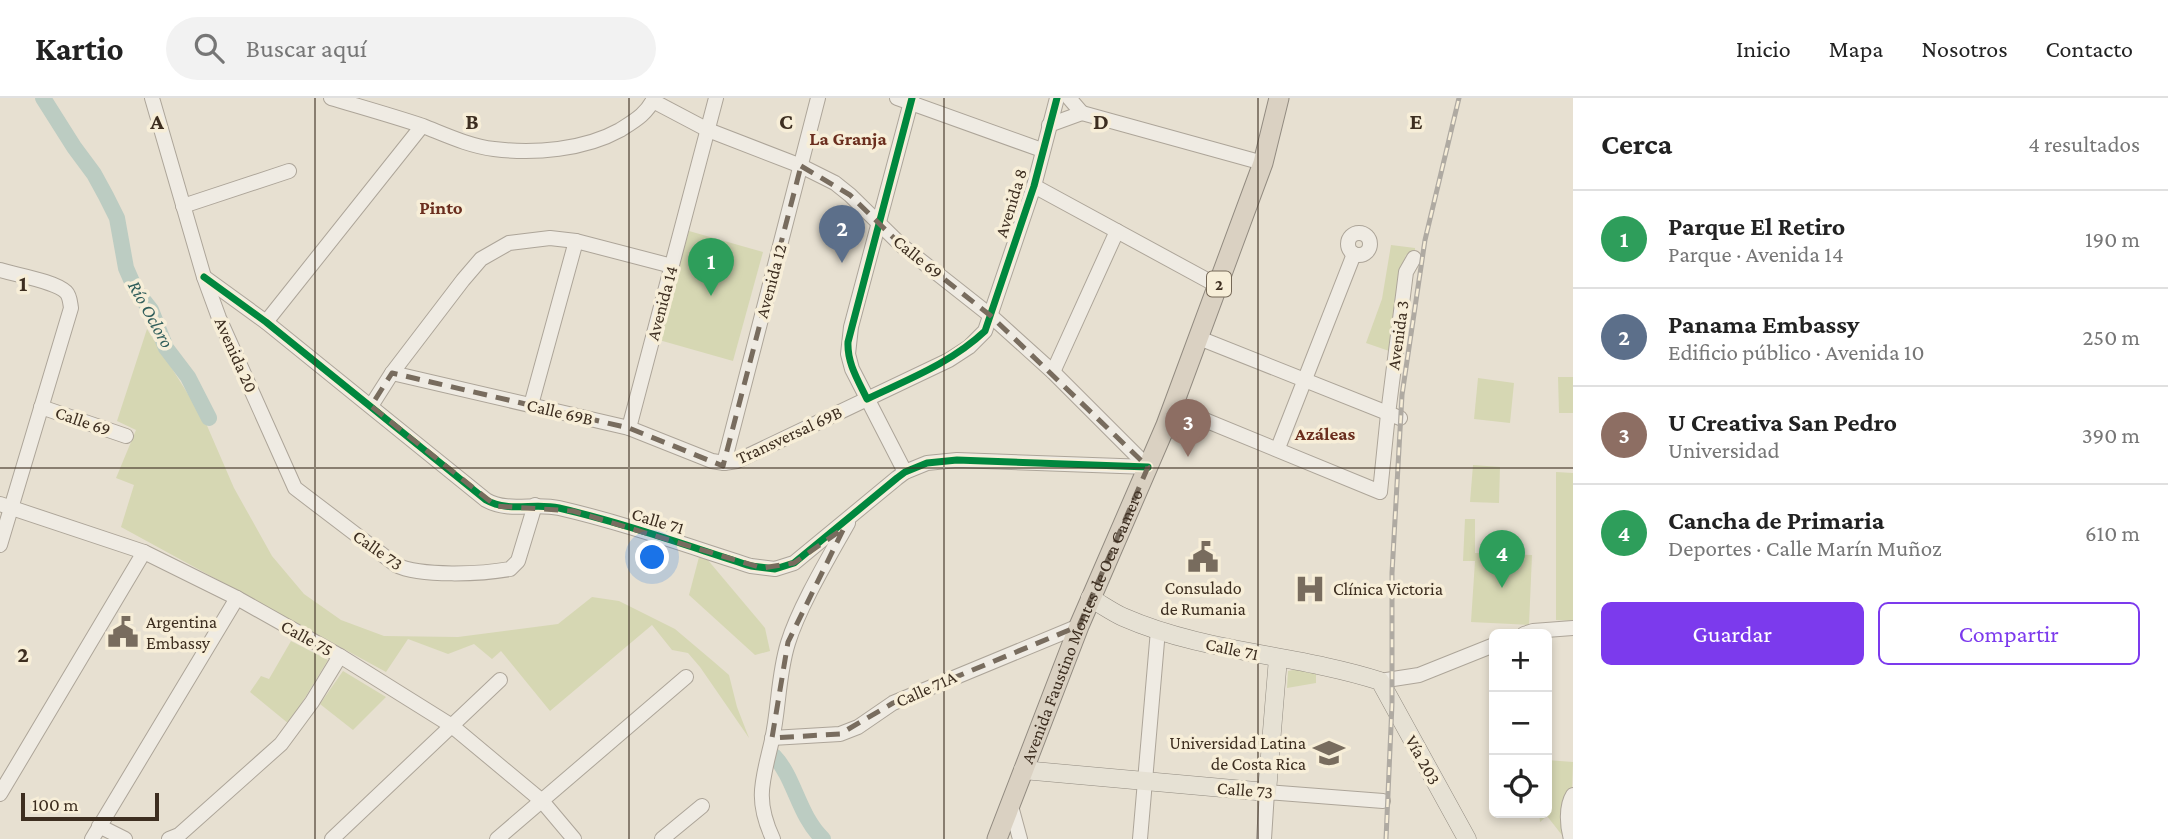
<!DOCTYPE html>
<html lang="es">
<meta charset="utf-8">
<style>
body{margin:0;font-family:"Crimson Pro",serif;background:#f2f2f2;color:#222}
.controls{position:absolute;right:21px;bottom:21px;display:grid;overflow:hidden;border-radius:10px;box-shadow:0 4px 10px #0003}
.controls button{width:63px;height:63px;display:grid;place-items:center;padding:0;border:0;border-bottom:2px solid #e0e0e0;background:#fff;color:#222;font:35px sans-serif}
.scale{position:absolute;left:21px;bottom:18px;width:138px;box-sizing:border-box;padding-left:7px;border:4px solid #3d2e20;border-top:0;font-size:19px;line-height:24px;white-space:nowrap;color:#3d2e20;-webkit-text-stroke:5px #f7eed8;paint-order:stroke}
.you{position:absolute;left:653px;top:460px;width:24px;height:24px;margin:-18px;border:5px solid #fff;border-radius:50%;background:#1a73e8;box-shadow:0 0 0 10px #1a73e833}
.badge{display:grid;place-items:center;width:46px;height:46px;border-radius:50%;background:#7c3aed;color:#fff;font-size:23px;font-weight:700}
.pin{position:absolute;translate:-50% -58px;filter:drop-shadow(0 2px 4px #0008)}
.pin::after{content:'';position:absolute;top:37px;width:24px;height:21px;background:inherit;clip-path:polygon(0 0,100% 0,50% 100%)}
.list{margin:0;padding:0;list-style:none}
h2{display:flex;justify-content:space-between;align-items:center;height:91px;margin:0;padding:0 28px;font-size:30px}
h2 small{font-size:23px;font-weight:400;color:#767676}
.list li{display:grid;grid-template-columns:46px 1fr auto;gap:21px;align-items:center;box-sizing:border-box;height:98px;padding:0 28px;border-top:2px solid #e0e0e0}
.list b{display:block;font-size:26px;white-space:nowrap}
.list p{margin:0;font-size:23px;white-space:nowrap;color:#767676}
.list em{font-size:23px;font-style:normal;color:#767676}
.actions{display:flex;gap:14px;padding:21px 28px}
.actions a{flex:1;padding:16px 0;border:2px solid #7c3aed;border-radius:10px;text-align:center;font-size:24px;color:#7c3aed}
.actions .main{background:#7c3aed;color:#fff}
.icon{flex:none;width:38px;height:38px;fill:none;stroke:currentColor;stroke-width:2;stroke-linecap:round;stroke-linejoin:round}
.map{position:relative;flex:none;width:1573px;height:741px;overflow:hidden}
header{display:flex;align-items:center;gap:42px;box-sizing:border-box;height:98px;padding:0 35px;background:#fff;border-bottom:2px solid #e0e0e0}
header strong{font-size:33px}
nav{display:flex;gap:38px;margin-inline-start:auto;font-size:24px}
.search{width:490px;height:63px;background:#f2f2f2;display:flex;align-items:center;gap:18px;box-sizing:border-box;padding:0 24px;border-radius:38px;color:#767676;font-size:26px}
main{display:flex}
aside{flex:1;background:#fff}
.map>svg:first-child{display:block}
.green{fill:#d6d7b3}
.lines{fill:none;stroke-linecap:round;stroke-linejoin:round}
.river{stroke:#bcccc2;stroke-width:16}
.minor-casing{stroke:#ada599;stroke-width:16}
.major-casing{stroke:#928b80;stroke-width:19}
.highway-casing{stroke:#928b80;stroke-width:21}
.minor{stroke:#efebe3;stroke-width:14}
.major{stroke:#e6e1d4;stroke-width:18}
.highway{stroke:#dad1c2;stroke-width:19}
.rail-casing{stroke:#afaaa2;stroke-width:5}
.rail{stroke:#f7eed8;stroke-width:2.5;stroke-dasharray:8;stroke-linecap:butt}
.cycleway-casing{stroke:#f7eed8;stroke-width:11}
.cycleway{stroke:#00873e;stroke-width:7}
.marked{fill:none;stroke:#786c5e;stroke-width:5;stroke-dasharray:14 9;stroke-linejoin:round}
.grid{fill:none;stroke:#3d2e20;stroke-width:2;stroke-opacity:0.55}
.labels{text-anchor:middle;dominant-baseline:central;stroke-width:7;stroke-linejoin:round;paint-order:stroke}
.shield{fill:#f7eed8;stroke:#756857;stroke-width:2}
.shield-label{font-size:16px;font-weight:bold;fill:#3d2e20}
.street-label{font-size:18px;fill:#3d2e20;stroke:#f7eed8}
.poi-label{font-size:18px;fill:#3d2e20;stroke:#f7eed8;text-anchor:start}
.neighbourhood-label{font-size:19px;font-weight:bold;fill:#6b2e1e;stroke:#f7eed8}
.water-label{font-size:19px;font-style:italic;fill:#2f5d5a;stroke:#f7eed8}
.grid-label{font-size:23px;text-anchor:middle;font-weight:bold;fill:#3d2e20;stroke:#f7eed8;stroke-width:7;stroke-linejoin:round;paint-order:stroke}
</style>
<header>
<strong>Kartio</strong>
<div class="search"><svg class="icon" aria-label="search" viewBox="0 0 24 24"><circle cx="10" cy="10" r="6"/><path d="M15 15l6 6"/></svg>Buscar aquí</div>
<nav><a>Inicio</a><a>Mapa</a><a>Nosotros</a><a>Contacto</a></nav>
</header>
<main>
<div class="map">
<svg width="1573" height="741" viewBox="0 0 1573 741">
<rect width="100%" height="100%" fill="#e7e0d1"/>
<g class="green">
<path d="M689,133L763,154L733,263L659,242Z"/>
<path d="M1391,147L1415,150V154L1406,157L1401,171L1392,254L1366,245L1382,201Z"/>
<path d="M147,231L205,323L234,390L272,458L304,496L341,522L384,538L458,539L558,526L592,499L619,503L675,531L714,564L729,577L737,609L749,640L700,569L688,555L672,552L652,527L550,613L501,553L492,561L474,546L448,556L408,541L386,574L121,429L134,387L116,380L136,332L117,323Z"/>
<path d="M1573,279V315H1559L1558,279Z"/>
<path d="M1478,280L1514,285L1510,325L1474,321Z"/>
<path d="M1473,367L1500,369L1499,405L1470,404Z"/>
<path d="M1556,374L1573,375V523L1556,522Z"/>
<path d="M1465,421H1475V455L1532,457L1529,527L1471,524L1475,463H1463Z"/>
<path d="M699,459L707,461L765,530L770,553L755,557L689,497Z"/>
<path d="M291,543L328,562L289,626L250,594L261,578L269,581Z"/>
<path d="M1299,571L1316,575V585L1287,590L1288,573Z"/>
<path d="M343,573L386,599L353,632L320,606Z"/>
<path d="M1547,662L1573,664L1572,692L1565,741L1547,718L1540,724L1539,715H1547Z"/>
</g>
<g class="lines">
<g class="river">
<path d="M43,0L74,49L94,76L106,98L117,120L126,170L136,193L151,212L166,250L188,279L209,320"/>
<path d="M774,658C795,680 798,717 823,741"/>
</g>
<defs>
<g id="minor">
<path d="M152,0L204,179L219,220L295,390L396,467C420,479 483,476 510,471L518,463L535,407"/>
<path d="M331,0C361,9 393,18 423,28C446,37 469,48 494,51C534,56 584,52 620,32C634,23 647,16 654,0"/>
<path d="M897,0L1042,52"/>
<path d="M1069,0L1082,15"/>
<path d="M653,3L708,32L801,68L835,85L850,97L901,147L991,218L1053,274L1148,369"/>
<path d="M1082,15L1263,65"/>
<path d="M1049,27L1082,15"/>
<path d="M1034,88L1218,188"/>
<path d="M183,108L289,73"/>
<circle cx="1359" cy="146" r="11"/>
<path d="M0,172C16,177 55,183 66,194C70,198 70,204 71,210L0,447"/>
<path d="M204,179L266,224L486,402C509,415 534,404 559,410C624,425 688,448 751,468L775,471L794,465L897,380L905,374L927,365L957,362L1148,369"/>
<path d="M266,224L422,28"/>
<path d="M1199,240L1400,320"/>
<path d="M1053,274L1117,133"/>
<path d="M392,275L629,330L712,363L724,365L737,363L949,262L969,249L985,233L1034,88L1057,0"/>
<path d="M531,307L576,143"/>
<path d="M371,308L392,275L463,182L481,161L509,145L550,140L576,143L672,168"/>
<path d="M41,309L126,338"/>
<path d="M1173,309L1380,394L1388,316L1406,174L1414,160"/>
<path d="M629,330L716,0"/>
<path d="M1278,350L1354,156"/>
<path d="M724,365L818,0"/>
<path d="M905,374L852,271L848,256L851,229L912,0"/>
<path d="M0,406L144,454L237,500L340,558L452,628L542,703L574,741"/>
<path d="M1524,536L1533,533L1573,530"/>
<path d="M1380,583L1419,577L1494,547"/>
<path d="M772,640L840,636L858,629L893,605L1079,528"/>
<path d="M0,696L144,454"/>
<path d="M1011,708L1020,741"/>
<path d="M99,728L125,741"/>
<path d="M92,741L237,500"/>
<path d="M169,741L179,737L281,646L312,604L340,558"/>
<path d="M332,741L500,582"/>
<path d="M497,741L686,579"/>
<path d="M662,741L702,708"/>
<path d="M773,741C754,700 763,682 772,642C779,610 778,577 788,545C799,509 829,459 848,425"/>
<path d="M1140,741L1158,532"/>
<path d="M1264,741L1267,694L1383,703"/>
<path d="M1571,741C1567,728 1566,708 1573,697"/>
</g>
<g id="major">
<path d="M1090,500C1101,506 1112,514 1123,519C1205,555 1296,556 1380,583L1467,741"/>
<path d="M1023,672L1267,694L1278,560"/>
</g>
<g id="highway">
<path id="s1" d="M997,741L1079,528L1166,327L1263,65L1279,0"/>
</g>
</defs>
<use href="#minor" class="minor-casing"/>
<use href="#major" class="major-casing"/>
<use href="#highway" class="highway-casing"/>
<use href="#minor" class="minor"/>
<use href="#major" class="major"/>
<use href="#highway" class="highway"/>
<defs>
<path id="rail" d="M1386,741L1392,606V475L1402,297L1425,142L1459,0"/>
</defs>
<use href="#rail" class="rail-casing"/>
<use href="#rail" class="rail"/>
<defs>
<g id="cycleway">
<path d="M912,0L848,244C847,265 858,282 867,301C909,281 951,265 985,233L1034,88L1057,0"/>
<path d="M204,179L266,224L486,402C509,415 534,404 559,410C624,425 688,448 751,468L775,471L794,465L897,380L905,374L927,365L957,362L1148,369"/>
</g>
</defs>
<use href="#cycleway" class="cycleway-casing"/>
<use href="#cycleway" class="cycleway"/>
</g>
<path class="marked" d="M801,68L850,97L901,147L991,218L1148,369L1079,528L893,605L840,636L772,640L788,544L844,430L794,465L762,470L573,413L496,408L371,308L392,275L629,330L723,368Z"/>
<path class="grid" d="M315,0V741M629,0V741M944,0V741M1258,0V741M0,370H1573"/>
<defs>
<symbol id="civic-bare" viewBox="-9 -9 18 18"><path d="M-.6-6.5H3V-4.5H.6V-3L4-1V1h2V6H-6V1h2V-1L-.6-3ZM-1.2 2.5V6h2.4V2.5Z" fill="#786c5e" stroke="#f7eed8" stroke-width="2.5" paint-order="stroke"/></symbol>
<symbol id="hospital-bare" viewBox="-9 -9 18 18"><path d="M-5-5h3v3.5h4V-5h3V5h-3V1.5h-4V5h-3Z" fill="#786c5e" stroke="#f7eed8" stroke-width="2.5" paint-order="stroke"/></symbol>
<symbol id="university-bare" viewBox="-9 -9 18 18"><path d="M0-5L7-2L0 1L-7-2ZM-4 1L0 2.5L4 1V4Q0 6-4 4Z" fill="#786c5e" stroke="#f7eed8" stroke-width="2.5" paint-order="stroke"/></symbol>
</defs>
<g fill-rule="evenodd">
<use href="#civic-bare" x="1181" y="437" width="44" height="44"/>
<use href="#hospital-bare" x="1288" y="469" width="44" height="44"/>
<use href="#civic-bare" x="101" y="512" width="44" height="44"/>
<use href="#university-bare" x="1307" y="633" width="44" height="44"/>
</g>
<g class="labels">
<rect class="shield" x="1207" y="173.5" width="24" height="25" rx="5"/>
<g class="shield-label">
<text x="1219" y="186">2</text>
</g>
<g class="street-label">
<text transform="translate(1011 105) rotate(-73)">Avenida 8</text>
<text transform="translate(918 159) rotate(39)">Calle 69</text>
<text transform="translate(771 183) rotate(-75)">Avenida 12</text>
<text transform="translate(662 205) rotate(-75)">Avenida 14</text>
<text transform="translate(1398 237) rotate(-82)">Avenida 3</text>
<text transform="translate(236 257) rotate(66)">Avenida 20</text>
<text transform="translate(560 314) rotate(13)">Calle 69B</text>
<text transform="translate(83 323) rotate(19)">Calle 69</text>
<text transform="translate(789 337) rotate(-25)">Transversal 69B</text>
<text transform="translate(658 423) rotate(17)">Calle 71</text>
<text transform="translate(378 452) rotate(35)">Calle 73</text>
<text stroke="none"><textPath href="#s1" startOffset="229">Avenida Faustino Montes de Oca Gamero</textPath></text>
<text transform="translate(307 540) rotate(29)">Calle 75</text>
<text transform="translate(1232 551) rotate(12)">Calle 71</text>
<text transform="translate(926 591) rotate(-24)">Calle 71A</text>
<text transform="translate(1423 662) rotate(61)">Vía 203</text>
<text transform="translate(1245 692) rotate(5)">Calle 73</text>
</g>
<g class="poi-label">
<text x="1203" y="490" text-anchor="middle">Consulado<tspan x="1203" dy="21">de Rumania</tspan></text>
<text x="1333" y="491">Clínica Victoria</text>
<text x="146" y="524">Argentina<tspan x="146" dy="21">Embassy</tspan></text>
<text x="1306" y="645" text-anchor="end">Universidad Latina<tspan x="1306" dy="21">de Costa Rica</tspan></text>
</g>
<g class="neighbourhood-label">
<text x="848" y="40">La Granja</text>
<text x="441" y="109">Pinto</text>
<text x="1325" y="335">Azáleas</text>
</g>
<g class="water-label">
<text transform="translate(151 216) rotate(61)">Río Ocloro</text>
</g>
</g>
<g class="grid-label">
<text x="157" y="31">A</text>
<text x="472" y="31">B</text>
<text x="786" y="31">C</text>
<text x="1101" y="31">D</text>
<text x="1416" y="31">E</text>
<text x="23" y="193">1</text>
<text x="23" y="564">2</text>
</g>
</svg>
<div class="controls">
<button>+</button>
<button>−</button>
<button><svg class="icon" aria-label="locate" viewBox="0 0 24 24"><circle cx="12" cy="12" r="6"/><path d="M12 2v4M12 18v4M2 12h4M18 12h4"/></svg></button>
</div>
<div class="scale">100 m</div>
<div class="you"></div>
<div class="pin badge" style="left:711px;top:198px;background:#2e9e5b">1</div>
<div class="pin badge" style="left:842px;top:165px;background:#5c6f8a">2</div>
<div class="pin badge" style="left:1188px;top:359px;background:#8d6e63">3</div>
<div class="pin badge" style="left:1502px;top:490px;background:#2e9e5b">4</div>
</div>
<aside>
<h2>Cerca<small>4 resultados</small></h2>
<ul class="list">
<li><span class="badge" style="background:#2e9e5b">1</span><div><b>Parque El Retiro</b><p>Parque · Avenida 14</p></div><em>190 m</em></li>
<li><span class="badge" style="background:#5c6f8a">2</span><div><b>Panama Embassy</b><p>Edificio público · Avenida 10</p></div><em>250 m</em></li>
<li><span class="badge" style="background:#8d6e63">3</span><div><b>U Creativa San Pedro</b><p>Universidad</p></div><em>390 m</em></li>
<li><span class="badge" style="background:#2e9e5b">4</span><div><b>Cancha de Primaria</b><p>Deportes · Calle Marín Muñoz</p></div><em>610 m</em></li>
</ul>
<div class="actions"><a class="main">Guardar</a><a>Compartir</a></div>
</aside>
</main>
